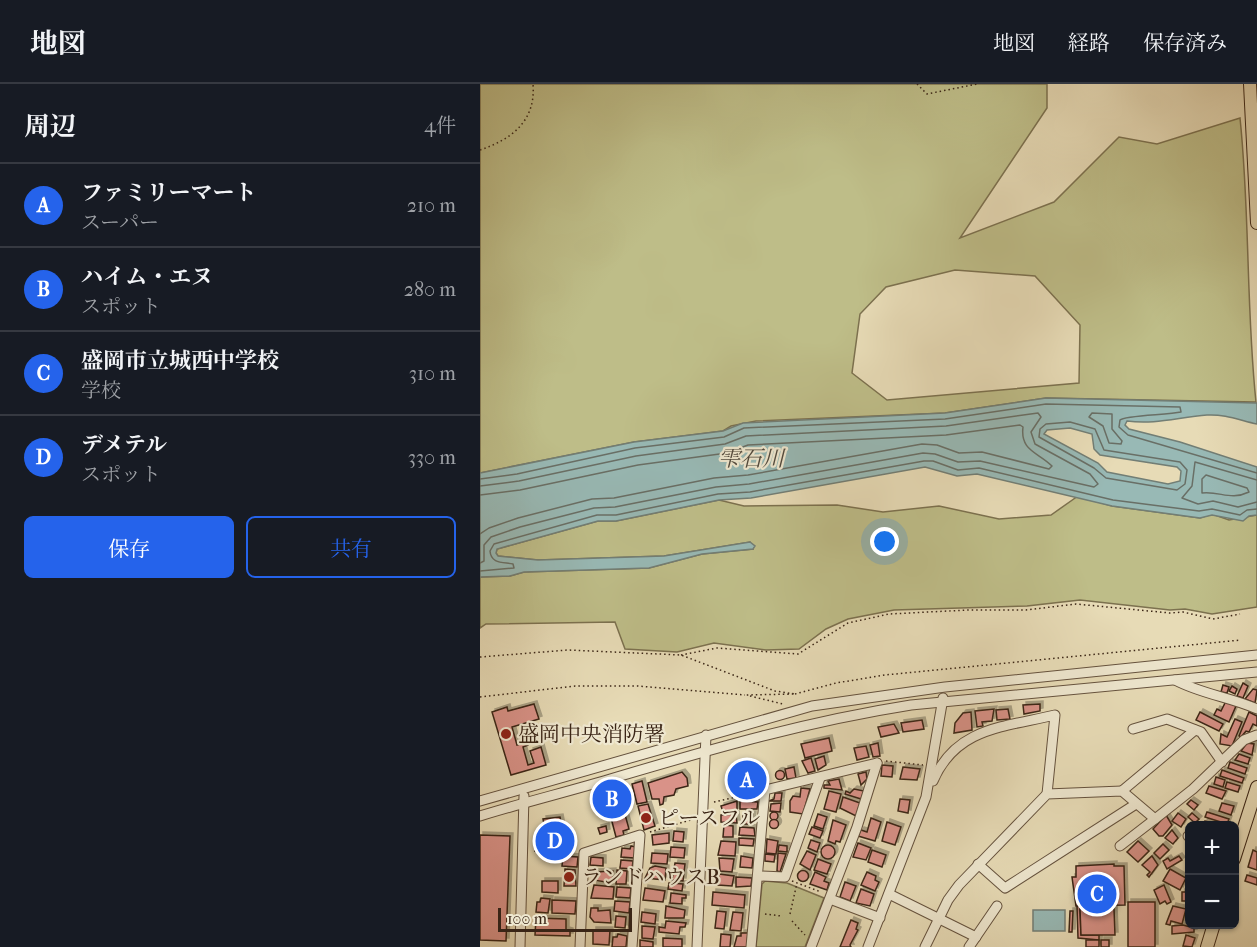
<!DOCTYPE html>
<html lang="ja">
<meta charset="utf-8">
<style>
body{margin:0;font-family:"IM FELL French Canon","Noto Serif JP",serif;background:#20242c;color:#f1f3f6}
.controls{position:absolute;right:18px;bottom:18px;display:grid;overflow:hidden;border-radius:9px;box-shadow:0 2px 4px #0004}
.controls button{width:54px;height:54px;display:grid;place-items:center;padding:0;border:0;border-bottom:2px solid #363941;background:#171b24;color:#f1f3f6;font:30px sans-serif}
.scale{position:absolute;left:18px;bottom:15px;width:134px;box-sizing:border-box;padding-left:6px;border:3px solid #3a2516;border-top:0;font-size:16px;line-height:21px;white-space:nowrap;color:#3a2516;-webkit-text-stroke:4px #efe8d0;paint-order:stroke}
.you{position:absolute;left:405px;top:458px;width:21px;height:21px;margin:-15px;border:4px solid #fff;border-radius:50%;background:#1a73e8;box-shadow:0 0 0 9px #1a73e833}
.badge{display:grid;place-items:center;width:39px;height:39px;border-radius:50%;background:#2563eb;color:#fff;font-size:20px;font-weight:700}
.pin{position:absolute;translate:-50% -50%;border:3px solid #fff;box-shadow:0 2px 6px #0006}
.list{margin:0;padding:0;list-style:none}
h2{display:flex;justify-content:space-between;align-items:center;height:78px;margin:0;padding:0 24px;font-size:26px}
h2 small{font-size:20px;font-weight:400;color:#9ea1a6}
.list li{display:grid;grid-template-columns:39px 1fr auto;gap:18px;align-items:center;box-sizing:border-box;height:84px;padding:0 24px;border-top:2px solid #363941}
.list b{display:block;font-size:22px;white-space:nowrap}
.list p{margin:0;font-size:20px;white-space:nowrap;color:#9ea1a6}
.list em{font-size:20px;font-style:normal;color:#9ea1a6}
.actions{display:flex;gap:12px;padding:18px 24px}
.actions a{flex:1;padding:14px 0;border:2px solid #2563eb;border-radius:9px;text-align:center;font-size:21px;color:#2563eb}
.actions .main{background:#2563eb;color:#fff}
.map{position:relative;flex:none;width:777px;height:863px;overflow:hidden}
header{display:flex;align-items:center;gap:36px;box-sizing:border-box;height:84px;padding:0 30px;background:#171b24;border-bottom:2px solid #363941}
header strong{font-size:28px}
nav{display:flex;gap:33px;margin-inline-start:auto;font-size:21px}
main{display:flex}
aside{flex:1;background:#171b24}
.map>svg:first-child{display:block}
.green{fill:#bebd88;stroke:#7c714f;stroke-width:1.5;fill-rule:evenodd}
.water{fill:#98b9b5;stroke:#727e75;stroke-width:1.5;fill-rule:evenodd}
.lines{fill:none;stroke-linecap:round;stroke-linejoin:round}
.shore{stroke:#696f66;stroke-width:1.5}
.building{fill:#d99288;stroke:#3a2516;stroke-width:1.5;filter:url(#shadow)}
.minor-casing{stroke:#65523e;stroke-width:11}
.major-casing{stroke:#3a2516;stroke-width:14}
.path{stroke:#3a2516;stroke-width:1.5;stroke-dasharray:1.5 3;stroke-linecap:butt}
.minor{stroke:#efe8d0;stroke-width:9}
.major{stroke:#e7dbb6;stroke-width:12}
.poi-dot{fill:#8f2418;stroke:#efe8d0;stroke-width:2}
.labels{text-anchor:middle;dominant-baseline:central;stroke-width:4.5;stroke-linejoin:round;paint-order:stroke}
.poi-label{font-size:21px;fill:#3a2516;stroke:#efe8d0;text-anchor:start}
.water-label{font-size:22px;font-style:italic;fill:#524a3e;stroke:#efe8d0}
</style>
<header>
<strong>地図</strong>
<nav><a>地図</a><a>経路</a><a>保存済み</a></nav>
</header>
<main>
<aside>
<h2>周辺<small>4件</small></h2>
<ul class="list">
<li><span class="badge">A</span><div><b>ファミリーマート</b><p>スーパー</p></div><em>210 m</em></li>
<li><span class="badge">B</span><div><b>ハイム・エヌ</b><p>スポット</p></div><em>280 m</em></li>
<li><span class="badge">C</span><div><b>盛岡市立城西中学校</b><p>学校</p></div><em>310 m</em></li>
<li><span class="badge">D</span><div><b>デメテル</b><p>スポット</p></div><em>330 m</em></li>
</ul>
<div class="actions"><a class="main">保存</a><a>共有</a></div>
</aside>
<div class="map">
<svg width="777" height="863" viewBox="0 0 777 863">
<defs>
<filter id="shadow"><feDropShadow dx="3" dy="-3" stdDeviation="0" flood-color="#0004"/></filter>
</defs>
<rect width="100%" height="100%" fill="#e7dbb6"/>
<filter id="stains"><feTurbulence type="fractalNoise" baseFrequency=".00333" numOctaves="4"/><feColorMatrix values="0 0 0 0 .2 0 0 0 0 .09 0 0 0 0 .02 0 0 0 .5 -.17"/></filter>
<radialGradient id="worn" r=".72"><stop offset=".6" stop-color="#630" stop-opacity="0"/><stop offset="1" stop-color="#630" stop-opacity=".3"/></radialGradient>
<g class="green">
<path d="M0,0H567V24L480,154L574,118L639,53L677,60L760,34C770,129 766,224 776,318L566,314L465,329L276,337L251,342L243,347L154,358L0,389ZM475,186L555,192L600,241L599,299L407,316L372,289L380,230L406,203Z"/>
<path d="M598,412L632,422L720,434L732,430L749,436L777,431V523L732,530L705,525L690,526L600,516L547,522L414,526L368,535L346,545L319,565L286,566L234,559L197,568L145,565L135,538L6,540L0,544V493L30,492L44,488L169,484L222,470L273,465L270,458L184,472L58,476L18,472L16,469L17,465L118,437H136L239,416L264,422L357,421L403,428L459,422L519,435L571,431Z"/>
<path d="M285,797L307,799L344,814L325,863H276L282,800Z"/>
</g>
<g class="water">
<path d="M566,314L777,319V340C759,336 745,330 727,331C699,333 675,341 647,337L645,341L649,345L700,358L777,383V431L769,432L763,437L732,431L720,434L632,422L497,390L477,392L445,383L271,414L239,416L136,437H118L17,465L16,469L18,472L58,476L184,472L270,458L275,462L273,465L222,470L169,484L44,488L30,492L0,493V389L154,358L243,347L263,339L465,329ZM590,344L612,350L614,365L620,371L697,383L701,387L700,397L688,400L627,388L618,379L564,350L567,346Z"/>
<rect x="553" y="826" width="32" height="21"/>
</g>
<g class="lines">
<g class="shore">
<path d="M612,329L632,330V345L642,357L641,360L629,359L623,342L609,333Z"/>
<path d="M590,338L615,345L624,366L700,378L707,386L705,400L697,406L626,394L614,384L559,353L560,345L566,340Z"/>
<path d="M726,391L767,404L769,408C750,417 741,407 722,409V395Z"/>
<path d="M0,395L37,390L155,364L244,353L264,344L465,335L566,320L700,323L701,328C688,331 645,331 640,336L639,343L648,351L777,389"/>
<path d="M777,396L715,378L712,402L702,414L718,420L733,417L758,423L777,418"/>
<path d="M0,402L39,397L156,372L245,360L266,352L466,342L558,329L561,333L551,348L555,360L610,390L618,400L614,403L500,377L478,378L455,370L443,369L269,400L236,403L135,423L114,424L40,443L11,453L4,461V477L0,479"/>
<path d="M0,411L40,406L158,381L247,369L268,361L466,351L540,341L543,343C540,367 558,368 572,382L569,385L502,368L479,369L457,361L442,360L268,391L234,394L134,414L112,415L38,434L9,444L0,450"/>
<path d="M0,487L34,484L33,480C23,478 11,480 10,467L14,460L117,431H136L238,410L270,408L444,377H453L478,386L499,384L633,416L719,427L732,425L760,431L767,426L777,425"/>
</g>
</g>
<g class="building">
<path d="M763,599L768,602L763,614L757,612Z"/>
<path d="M743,601L749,603L747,609L741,608Z"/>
<path d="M752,602L757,605L755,610L749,607Z"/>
<path d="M773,605L777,606L775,619L765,615Z"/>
<path d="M746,617L756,622L749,638L734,631L737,625L741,627Z"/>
<path d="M54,620L59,635L32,643L37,661L47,658L48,661L43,663L48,681L54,679L50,667L61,663L66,681L31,691L12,628L27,623L28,627Z"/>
<path d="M560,620V627L544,630L543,621Z"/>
<path d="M514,625L512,637L502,638L503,642L497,643L495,627Z"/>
<path d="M528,625L530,635L517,636L516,626Z"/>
<path d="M491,628L492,646L474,649L475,639L483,629Z"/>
<path d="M720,628L743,640L739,647L716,636Z"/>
<path d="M769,628L777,632V642L773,640L769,648L766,647L761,653L759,652Z"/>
<path d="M755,635L762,638L752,662L740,660L741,650L747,653Z"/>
<path d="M442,636L444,645L423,648L421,639Z"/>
<path d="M414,640L419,649L401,653L398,643Z"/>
<path d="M349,654L352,667L325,674L321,660Z"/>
<path d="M398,659L400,672L393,673L390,661Z"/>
<path d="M767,659L774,660L772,671L761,667Z"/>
<path d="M386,662L389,673L377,676L374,664Z"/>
<path d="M759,670L770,674L768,680L755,676Z"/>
<path d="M344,672L346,681L338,686L335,675Z"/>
<path d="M331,674L335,687L328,689L322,677Z"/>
<path d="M750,678L767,684L765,690L748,684Z"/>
<path d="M402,681L413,682L412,693L401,692Z"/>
<path d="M314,683L316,694L307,695L305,685Z"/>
<path d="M423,683L440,685L437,696L420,695Z"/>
<path d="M742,686L764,694L762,699L740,692Z"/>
<circle cx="300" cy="691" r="4.5"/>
<path d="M202,688L207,694L208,702L196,705L194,711L184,713L183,720L180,721L179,715H172L168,699Z"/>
<path d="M275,688L278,701L255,707L251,694Z"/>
<path d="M386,688L387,695L381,701L378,690Z"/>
<path d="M736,693L745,696L743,703L734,700Z"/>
<path d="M359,695L362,706L344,704V701H350L348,697Z"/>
<path d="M162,697L167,718L157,720L152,700Z"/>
<path d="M747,698L760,702L758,708L745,704Z"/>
<path d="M729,702L746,707L742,715L726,709Z"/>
<path d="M321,704L330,705L323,730L310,728V717L313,712L320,713Z"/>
<path d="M138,705L142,721L126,725L122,709Z"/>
<path d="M374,705L384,707L381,715L365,710L366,707L370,709Z"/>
<path d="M349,707L361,710L356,728L344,725Z"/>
<path d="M295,709H302L301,717H289L294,715Z"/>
<path d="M363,713L380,719L376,732L360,724Z"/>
<path d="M420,715L430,716L428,729L418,727Z"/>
<path d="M711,716L718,721L714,726L707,720Z"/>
<path d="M257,717V727L243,728L241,722Z"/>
<path d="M260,717L278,718L277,725H260Z"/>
<path d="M301,719L300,728L290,727L291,720Z"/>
<path d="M742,719L754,722L751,731L739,727Z"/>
<path d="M168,720L175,742L164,746L158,722Z"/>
<path d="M144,727L149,745L143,747L144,751L136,753L130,730Z"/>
<circle cx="294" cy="732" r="4"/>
<path d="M727,728L749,735L747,740L725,733Z"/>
<path d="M698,729L706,735L701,743L692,737Z"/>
<path d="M712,729L719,735L715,739L708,733Z"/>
<path d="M256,730L257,739L241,738V731Z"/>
<path d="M263,730H273L272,740H263Z"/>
<path d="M338,730L347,733L343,745L334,742Z"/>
<path d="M686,731L692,741L683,752H679L673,745Z"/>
<path d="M80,733L82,744L65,746L63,735Z"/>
<path d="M391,734L401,738L395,757L378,752L381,746L387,748Z"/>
<circle cx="294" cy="740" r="4.5"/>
<path d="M353,736L366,741L360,758L356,757L355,760L348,757Z"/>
<path d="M725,737L737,740V742H723Z"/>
<path d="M407,738L421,743L415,761L402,757Z"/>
<path d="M244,741L253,742V753H243Z"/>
<path d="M126,742L127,748L120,750L118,744Z"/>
<path d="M260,743L274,744L275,752L259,751Z"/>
<path d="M332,743L343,747L340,754L329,750Z"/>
<path d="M692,746L698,754L693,760L685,754Z"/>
<path d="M194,747L204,748L203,758L193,757Z"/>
<path d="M189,749V759L173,761L172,751Z"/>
<path d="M67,750L84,751L82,764L67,762Z"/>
<path d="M0,751L30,752L26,857L0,856Z"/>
<path d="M259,754L274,755L273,762L259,761Z"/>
<path d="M287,755L298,757L296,770L286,769Z"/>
<path d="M331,756L340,759L337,768L328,764Z"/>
<path d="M241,757L256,758L255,772L238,771Z"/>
<path d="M658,757L669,767L658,778L647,768Z"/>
<path d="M378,759L391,764L386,776L373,773Z"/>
<path d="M683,760L689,766L680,775L674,769Z"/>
<circle cx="348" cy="768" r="7"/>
<path d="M299,761L307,762V768L298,767Z"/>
<path d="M151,762L156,763L154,774L141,773L142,764L150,765Z"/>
<path d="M191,763L205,764L204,774L190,773Z"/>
<path d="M392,766L406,771L402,783L388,778Z"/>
<path d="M773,766L777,768V786L768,783Z"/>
<path d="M327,767L336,771L330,786L320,780Z"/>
<path d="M172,769L188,770L187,780L171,779Z"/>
<path d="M298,769L306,770L300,788L297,787Z"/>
<path d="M285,770L295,771L294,778L285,777Z"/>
<path d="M83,772L98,773L97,783L82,782Z"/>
<path d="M261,772L273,774L272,784L260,783Z"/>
<path d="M672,772L678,781L669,793L667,791L670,788L662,781Z"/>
<path d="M699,772L702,776L687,785L683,777L688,774L690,777Z"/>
<path d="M111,773L123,774V782L110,781Z"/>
<path d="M239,774L254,775L252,788L240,787Z"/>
<path d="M338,775L351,780L347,790L334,786Z"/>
<path d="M141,776L153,777L152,785L140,784Z"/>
<path d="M195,779L205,780L203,797L192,796Z"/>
<path d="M634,780V782H644L645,821L596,822L592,793H596V782Z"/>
<path d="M175,782L186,784L185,796L165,794L170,784Z"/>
<path d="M85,785L95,786L96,802H84Z"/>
<path d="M690,785L706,794L700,806L683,797Z"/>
<path d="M137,786L147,787L146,800H136Z"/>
<circle cx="323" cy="792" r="5.5"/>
<path d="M133,787L132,799L113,796L115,788Z"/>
<path d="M335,788L346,793L344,797L349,799L347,806L330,800Z"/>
<path d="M387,788L396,792L395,796L399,798L395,807L381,801Z"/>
<path d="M239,790L254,792L252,802L238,801Z"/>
<path d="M767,791L777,794V801L765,797Z"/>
<path d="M256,793L272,794L271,802L256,803Z"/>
<path d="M62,797H78V809L62,808Z"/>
<path d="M365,798L376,802L370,817L360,813Z"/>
<path d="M189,799L203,800L202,807L188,805Z"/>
<path d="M114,801L134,803L133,815L111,814Z"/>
<path d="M684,801L691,818L687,820L685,817L680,820L674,806Z"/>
<path d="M137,803L151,804L150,814L136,813Z"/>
<path d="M165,804L185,807L183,818L163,816Z"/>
<path d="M381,805L394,810L390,822L376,819Z"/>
<path d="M233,808L265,811L264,824L232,821Z"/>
<rect x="702" y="808" width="8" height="9"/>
<path d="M191,809L206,811V814H202V820L190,819Z"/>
<path d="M61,814L70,815L68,829L56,828L57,818H60Z"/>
<path d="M72,816L96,817L95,830L72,829Z"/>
<path d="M135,817L150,818L149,829L134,827Z"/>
<rect x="648" y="818" width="27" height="45"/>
<path d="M186,822L205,826L204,834H185Z"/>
<path d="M597,822H605V825H600L601,851H619V856L598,854Z"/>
<path d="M693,822L706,825L702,840L691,837L690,841L686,840Z"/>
<path d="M111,824H118V827L130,826L131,839L114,838L110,833Z"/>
<path d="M600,825H634L635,851H601Z"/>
<path d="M237,827L246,828L244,845L235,844Z"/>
<path d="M590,827H593L592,848H589Z"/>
<path d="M162,828L176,830L175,840L161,838Z"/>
<path d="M253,828L263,829L261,847L250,846Z"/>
<path d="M136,832L146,833L145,844L135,843Z"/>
<path d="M56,834L86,835V846L90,847V852L55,851Z"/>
<path d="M371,836L378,839L376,845L378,846L370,861L371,863H360Z"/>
<path d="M186,837L206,839L205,843H200L199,850L179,848V843L185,844Z"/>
<path d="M703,841L714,844V848L692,850V842Z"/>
<path d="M162,842L175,843L173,855L162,854Z"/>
<path d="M113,846H130L129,861L113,860Z"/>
<path d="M261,849H268L267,863H254L257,852H261Z"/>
<path d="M138,850L147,852L146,863H132L133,853H137Z"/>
<path d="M241,850L251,851L250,863H240Z"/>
<path d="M706,851L715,854L712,863L703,862Z"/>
<path d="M183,854L202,855V863H183Z"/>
<path d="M160,856L173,858V863H160Z"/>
<rect x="606" y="856" width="13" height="7"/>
<rect x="621" y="856" width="8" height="7"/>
</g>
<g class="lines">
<defs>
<g id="minor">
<path d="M695,596C721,610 750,613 777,625"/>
<path d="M653,645L687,635L721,648L742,678"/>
<path d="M453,697C476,643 525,643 575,631L567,710"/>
<path d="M642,707L715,646"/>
<path d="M0,717L332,622L465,603L777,571"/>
<path d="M0,732C45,718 91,707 137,693C235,664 329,637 431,621L777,588"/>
<path d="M708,752H710"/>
<path d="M640,762L675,735"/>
<path d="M498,780L525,804L656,720"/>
<path d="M279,792L305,793L340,694"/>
<path d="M409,810L496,853"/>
<path d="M350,815L400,834"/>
<path d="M40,863L44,712"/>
<path d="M100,863L104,769L160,751L152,863"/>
<path d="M217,863L226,651"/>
<path d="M271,863L285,706L397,679"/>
<path d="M331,863L377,743L397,679"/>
<path d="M388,863L446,713L463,614"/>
<path d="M445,863L468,816L479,801L567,710L642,707L675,735L713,705L764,656L777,651"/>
<path d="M489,863L517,822"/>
</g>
<g id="major">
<path d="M770,0L777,139"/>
<path d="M754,775L777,703"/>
<path d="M727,863L734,840"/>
</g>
</defs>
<use href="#minor" class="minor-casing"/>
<use href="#major" class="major-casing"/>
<g class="path">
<path d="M437,0L447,10L497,0"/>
<path d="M0,66C32,55 56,37 53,0"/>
<path d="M201,571L237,564L318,570L368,539L409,530L488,526H546L596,520L690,529L703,528L733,535L760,530"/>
<path d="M0,573L88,566L201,571L295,607L315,610L266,611"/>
<path d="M315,610L356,599L405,591L761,556"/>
<path d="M270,612L303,620"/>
<path d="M0,613L95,602H158L265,611"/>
<path d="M406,677L443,681"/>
<path d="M234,718L275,709"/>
<path d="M170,748L214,735"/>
<path d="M54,767L94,768"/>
<path d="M312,797L341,808"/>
<path d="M285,830L301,832"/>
<path d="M310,830L317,799"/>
<path d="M312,837L325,851"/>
</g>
<use href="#minor" class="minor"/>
<use href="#major" class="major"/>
</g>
<g class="poi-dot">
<circle cx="26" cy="650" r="6"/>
<circle cx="166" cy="734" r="6"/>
<circle cx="89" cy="793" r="6"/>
</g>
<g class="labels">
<g class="poi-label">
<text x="38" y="650">盛岡中央消防署</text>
<text x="178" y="734">ピースフル</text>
<text x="101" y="793">ランドハウスB</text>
</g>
<g class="water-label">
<text x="271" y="375">雫石川</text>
</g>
</g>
<rect width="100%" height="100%" filter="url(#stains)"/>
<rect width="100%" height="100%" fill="url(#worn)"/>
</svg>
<div class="controls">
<button>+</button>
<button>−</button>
</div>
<div class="scale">100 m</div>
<div class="you"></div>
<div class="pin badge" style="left:267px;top:696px">A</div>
<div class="pin badge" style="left:132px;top:715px">B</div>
<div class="pin badge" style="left:617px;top:810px">C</div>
<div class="pin badge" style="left:75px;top:757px">D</div>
</div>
</main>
